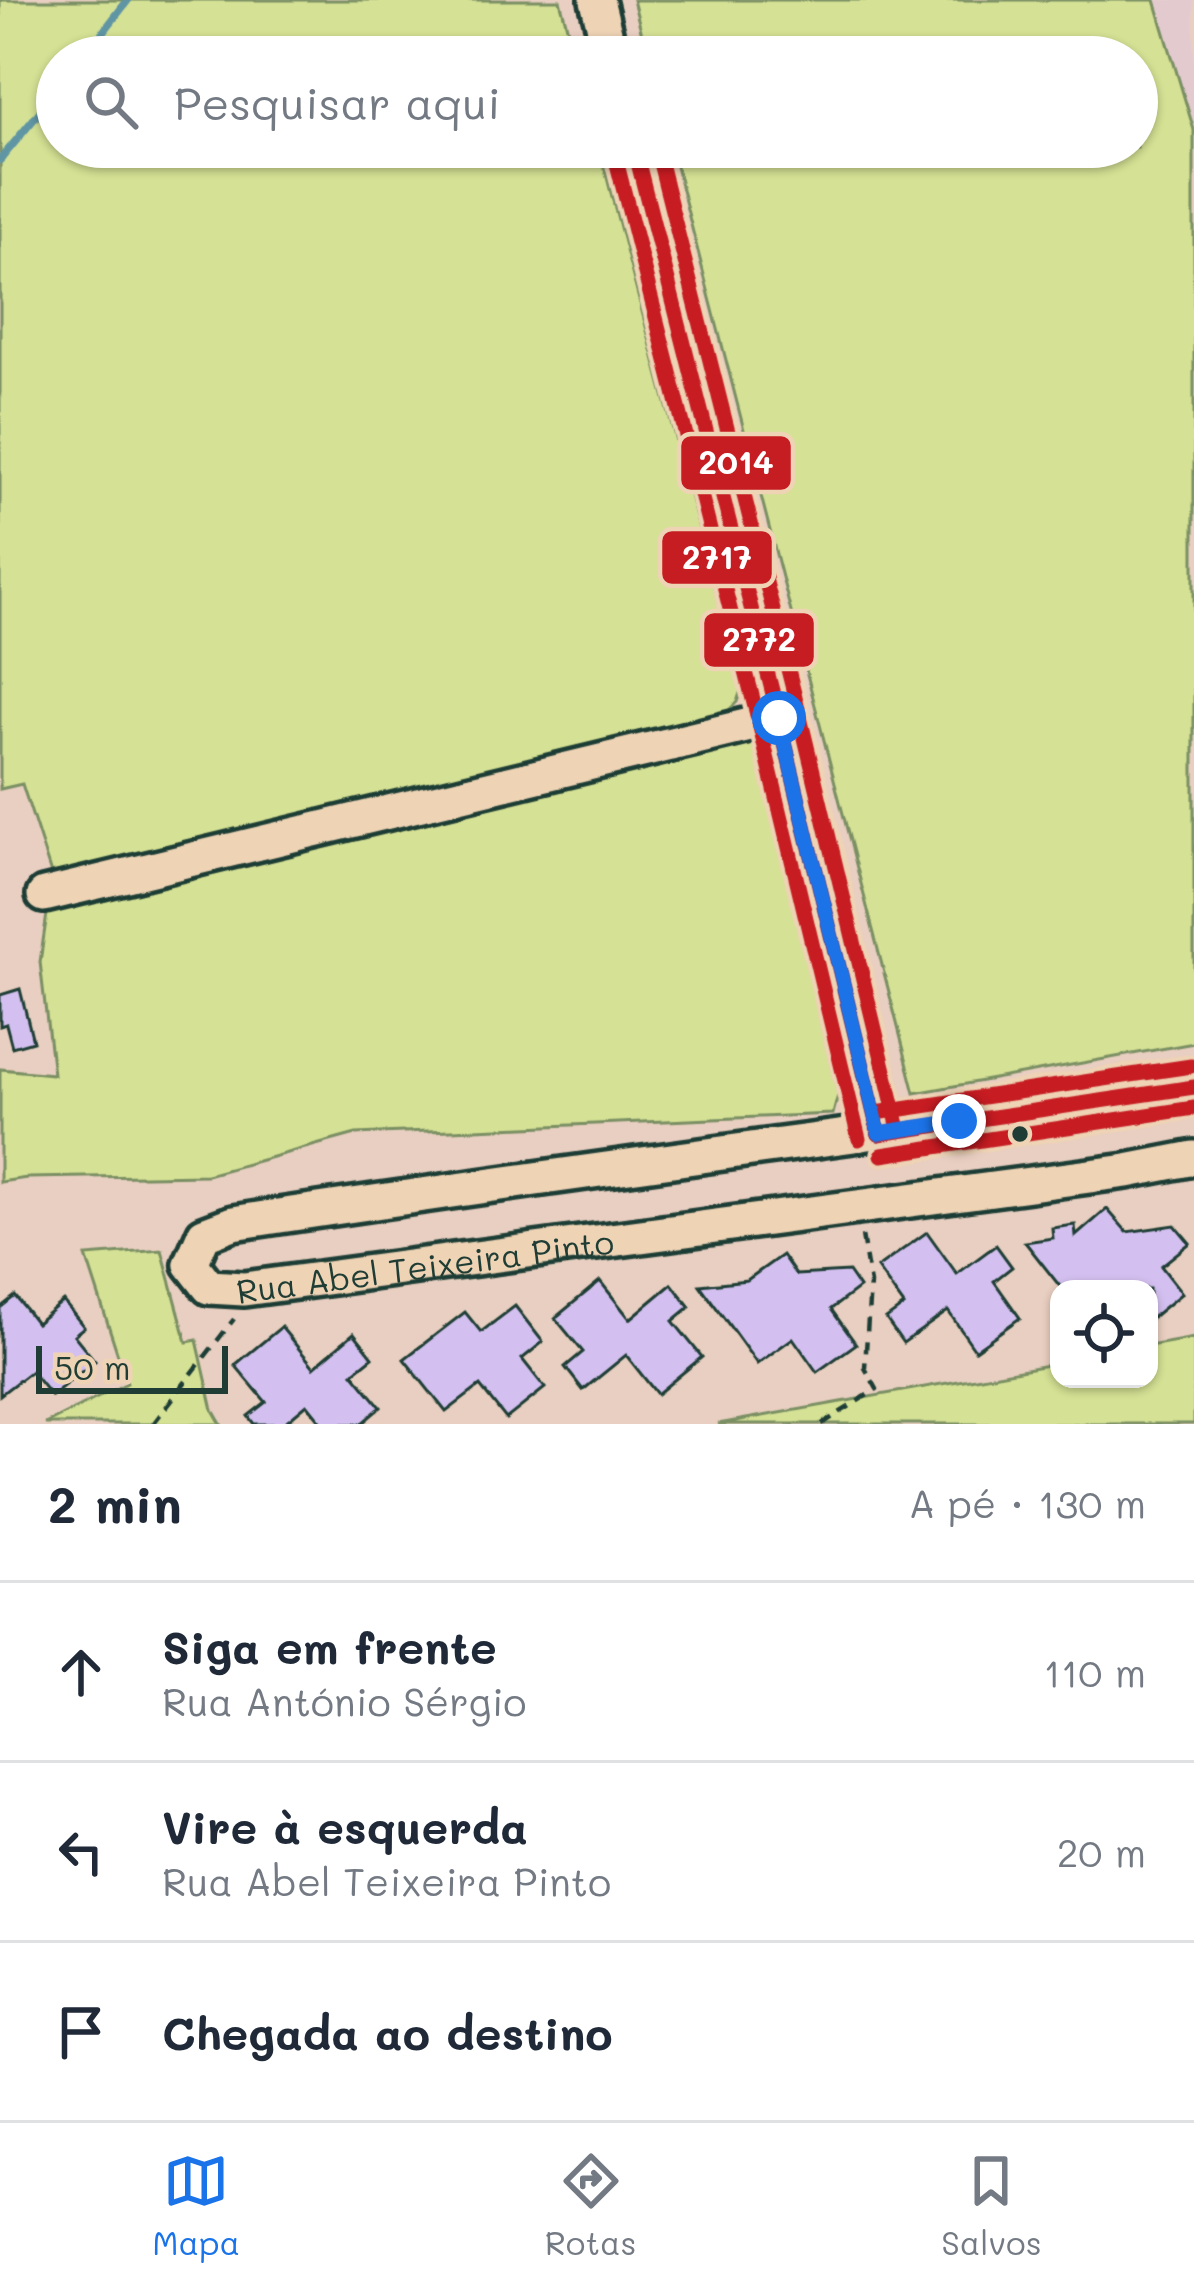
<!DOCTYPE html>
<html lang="pt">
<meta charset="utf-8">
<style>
body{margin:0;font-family:Mali,sans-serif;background:#f2f2f3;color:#1f2937}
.controls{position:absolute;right:36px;bottom:36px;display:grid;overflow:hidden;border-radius:24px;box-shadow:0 3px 9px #0004}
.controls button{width:108px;height:108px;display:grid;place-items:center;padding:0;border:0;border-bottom:3px solid #e0e1e3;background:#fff;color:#1f2937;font:60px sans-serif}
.scale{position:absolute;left:36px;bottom:30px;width:192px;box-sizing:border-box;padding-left:12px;border:6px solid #1f3d34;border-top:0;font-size:33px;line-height:42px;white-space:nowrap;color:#1f3d34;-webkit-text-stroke:9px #eed3b5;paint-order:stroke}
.stop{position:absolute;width:36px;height:36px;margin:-27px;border:9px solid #1a73e8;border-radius:50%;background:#fff}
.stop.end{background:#1a73e8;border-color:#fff;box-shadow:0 3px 12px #0008}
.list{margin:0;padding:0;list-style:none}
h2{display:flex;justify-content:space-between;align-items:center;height:156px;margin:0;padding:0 48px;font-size:51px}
h2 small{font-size:39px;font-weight:400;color:#747a83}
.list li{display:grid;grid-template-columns:78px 1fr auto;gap:36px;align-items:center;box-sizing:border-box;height:180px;padding:0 48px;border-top:3px solid #e0e1e3}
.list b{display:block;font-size:45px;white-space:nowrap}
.list p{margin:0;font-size:39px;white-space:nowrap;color:#747a83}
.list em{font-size:39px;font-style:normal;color:#747a83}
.icon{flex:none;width:66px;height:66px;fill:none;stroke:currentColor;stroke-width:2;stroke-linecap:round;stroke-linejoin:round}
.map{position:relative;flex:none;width:1194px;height:1424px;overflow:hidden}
.search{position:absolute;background:#fff;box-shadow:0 3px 9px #0004;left:36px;right:36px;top:36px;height:132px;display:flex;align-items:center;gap:30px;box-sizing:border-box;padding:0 42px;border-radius:66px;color:#747a83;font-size:45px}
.sheet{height:696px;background:#fff}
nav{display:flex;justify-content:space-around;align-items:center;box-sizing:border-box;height:168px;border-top:3px solid #e0e1e3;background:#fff;font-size:33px;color:#747a83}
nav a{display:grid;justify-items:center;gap:6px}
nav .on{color:#1a73e8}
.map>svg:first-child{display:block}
.built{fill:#e3cacf}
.green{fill:#d5e194;stroke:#7a8f64;stroke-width:3}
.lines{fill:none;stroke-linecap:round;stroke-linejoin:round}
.stream{stroke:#6096a4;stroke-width:8}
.building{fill:#d4c0f0;stroke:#1f3d34;stroke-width:3}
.minor-casing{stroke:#1f3d34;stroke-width:42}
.path{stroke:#1f3d34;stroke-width:4.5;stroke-dasharray:12 9;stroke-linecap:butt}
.minor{stroke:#eed3b5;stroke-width:33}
.bus-1-casing{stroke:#eed3b5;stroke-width:24}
.bus-2-casing{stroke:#eed3b5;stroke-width:24}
.bus-3-casing{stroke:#eed3b5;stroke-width:24}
.bus-1{stroke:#c61d23;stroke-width:15}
.bus-2{stroke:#c61d23;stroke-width:15}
.bus-3{stroke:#c61d23;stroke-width:15}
.route{stroke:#1a73e8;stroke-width:15}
.bus-dot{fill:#1f3d34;stroke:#eed3b5;stroke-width:4.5}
.labels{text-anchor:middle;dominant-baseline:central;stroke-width:12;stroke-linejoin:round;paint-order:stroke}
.street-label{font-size:33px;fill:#1f3d34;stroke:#eed3b5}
.line-badge{stroke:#eed3b5;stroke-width:4.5}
.badge-label{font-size:33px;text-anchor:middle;font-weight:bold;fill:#fff}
</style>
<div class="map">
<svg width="1194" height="1424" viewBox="0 0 1194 1424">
<rect width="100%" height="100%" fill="#e9cfc1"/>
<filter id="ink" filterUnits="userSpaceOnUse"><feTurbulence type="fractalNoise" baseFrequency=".00833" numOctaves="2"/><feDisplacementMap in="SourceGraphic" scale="24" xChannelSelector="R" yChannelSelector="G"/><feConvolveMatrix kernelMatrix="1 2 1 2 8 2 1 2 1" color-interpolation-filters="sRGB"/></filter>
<g filter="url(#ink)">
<path class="built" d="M1155,0H1194V130Z"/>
<g class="green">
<path d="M0,0H560L575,57H57V147H599L741,690L737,702L722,717L53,880L22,784L0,789Z"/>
<path d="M633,0H1155L1194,130V1043L915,1093L671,147H1137V57H648Z"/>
<path d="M738,742L755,745L838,1095L833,1114L356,1134L207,1175L27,1178L0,1182V1069L53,1074L40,962L48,907Z"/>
<path d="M162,1250L187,1342L197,1340L213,1410L221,1424H45L127,1383L86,1256Z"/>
<path d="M1194,1338V1424H718L1059,1363V1379H1149V1346Z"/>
</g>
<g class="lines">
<g class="stream">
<path d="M84,57L128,0"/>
<path d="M0,160L57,91"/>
</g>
</g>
<g class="building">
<path d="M20,989L33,1041L12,1047L6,1024L0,1026V995Z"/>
<path d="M1107,1209L1127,1232L1175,1225L1190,1243L1161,1266L1182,1293L1149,1320V1289H1062L1025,1242L1053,1238L1052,1228L1075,1225L1076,1236Z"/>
<path d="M927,1232L957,1274L996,1245L1012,1267L994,1281L1020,1318L975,1350L948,1311L903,1343L886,1319L904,1306L877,1268Z"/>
<path d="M782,1255L796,1275L848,1272L859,1288L831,1309L856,1344L817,1372L793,1338L757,1364L700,1285L747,1280Z"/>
<path d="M600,1281L630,1319L672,1284L690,1307L673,1321L702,1357L657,1394L626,1355L583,1390L565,1367L583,1352L555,1318Z"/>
<path d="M15,1296L36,1323L63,1301L84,1327L74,1335L95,1361L51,1396L31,1371L0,1395V1308Z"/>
<path d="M515,1306L543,1342L522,1359L545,1388L506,1419L480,1386L446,1412L404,1359L465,1312L481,1332Z"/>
<path d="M281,1327L314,1367L354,1333L373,1357L353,1373L381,1407L361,1424H323L307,1404L283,1424H254L248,1416L266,1402L235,1365Z"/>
</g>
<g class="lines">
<defs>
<g id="minor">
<path d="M597,0L611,57"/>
<path d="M634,147L779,718L879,1134"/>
<path d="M44,895L779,718"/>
<path id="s1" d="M1194,1087C874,1134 553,1174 233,1223L204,1234L191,1264L209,1287L244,1289L1127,1171L1194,1158"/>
</g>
</defs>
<use href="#minor" class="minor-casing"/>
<g class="path">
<path d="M153,1424L234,1319"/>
<path d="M822,1424L877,1389L865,1368L870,1284L862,1236"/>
</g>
<use href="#minor" class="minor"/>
<defs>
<g id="bus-1">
<path d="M634,147L779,718L879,1134"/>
<path d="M879,1134L1194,1087"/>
</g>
<g id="bus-2">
<path d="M614,152L759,723L859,1139"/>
<path d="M882,1155L1194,1108"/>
</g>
<g id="bus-3">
<path d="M656,147L799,713L899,1129"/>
<path d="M876,1113L1191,1066"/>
</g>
</defs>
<use href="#bus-1" class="bus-1-casing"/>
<use href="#bus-2" class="bus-2-casing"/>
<use href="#bus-3" class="bus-3-casing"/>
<use href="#bus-1" class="bus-1"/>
<use href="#bus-2" class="bus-2"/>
<use href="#bus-3" class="bus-3"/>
</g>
</g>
<g class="lines" filter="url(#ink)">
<path class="route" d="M779,718L879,1133L959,1121"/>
</g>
<circle class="bus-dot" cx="1020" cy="1134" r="10"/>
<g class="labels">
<g class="street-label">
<text stroke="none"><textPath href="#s1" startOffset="1281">Rua Abel Teixeira Pinto</textPath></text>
</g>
</g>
<g class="line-badge">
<rect x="679" y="434" width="114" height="58" rx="12" fill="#c61d23"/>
<rect x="660" y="529" width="114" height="57" rx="12" fill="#c61d23"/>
<rect x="702" y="611" width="114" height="58" rx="12" fill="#c61d23"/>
</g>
<g class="badge-label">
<text x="736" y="474">2014</text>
<text x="717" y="569">2717</text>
<text x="759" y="651">2772</text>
</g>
</svg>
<div class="controls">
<button><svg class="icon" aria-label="locate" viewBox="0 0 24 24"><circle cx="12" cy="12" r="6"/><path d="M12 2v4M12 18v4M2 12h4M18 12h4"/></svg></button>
</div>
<div class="scale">50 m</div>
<div class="stop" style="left:779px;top:718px"></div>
<div class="stop end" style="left:959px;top:1121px"></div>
<div class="search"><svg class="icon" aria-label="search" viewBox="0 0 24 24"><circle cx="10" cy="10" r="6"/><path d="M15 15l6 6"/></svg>Pesquisar aqui</div>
</div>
<section class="sheet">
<h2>2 min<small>A pé · 130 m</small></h2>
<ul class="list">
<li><svg class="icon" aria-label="ahead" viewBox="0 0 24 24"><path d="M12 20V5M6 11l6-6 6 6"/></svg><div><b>Siga em frente</b><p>Rua António Sérgio</p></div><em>110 m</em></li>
<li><svg class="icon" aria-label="left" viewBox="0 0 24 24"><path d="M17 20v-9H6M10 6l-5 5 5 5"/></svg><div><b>Vire à esquerda</b><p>Rua Abel Teixeira Pinto</p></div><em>20 m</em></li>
<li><svg class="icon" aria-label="arrive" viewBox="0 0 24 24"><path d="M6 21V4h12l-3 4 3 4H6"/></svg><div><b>Chegada ao destino</b></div></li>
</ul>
</section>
<nav>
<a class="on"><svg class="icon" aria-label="map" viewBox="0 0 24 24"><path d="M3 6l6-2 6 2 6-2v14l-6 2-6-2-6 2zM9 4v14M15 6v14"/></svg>Mapa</a>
<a><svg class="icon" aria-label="directions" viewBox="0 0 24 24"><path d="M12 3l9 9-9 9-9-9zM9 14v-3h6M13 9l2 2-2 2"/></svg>Rotas</a>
<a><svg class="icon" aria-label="saved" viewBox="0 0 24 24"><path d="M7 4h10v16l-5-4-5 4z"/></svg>Salvos</a>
</nav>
